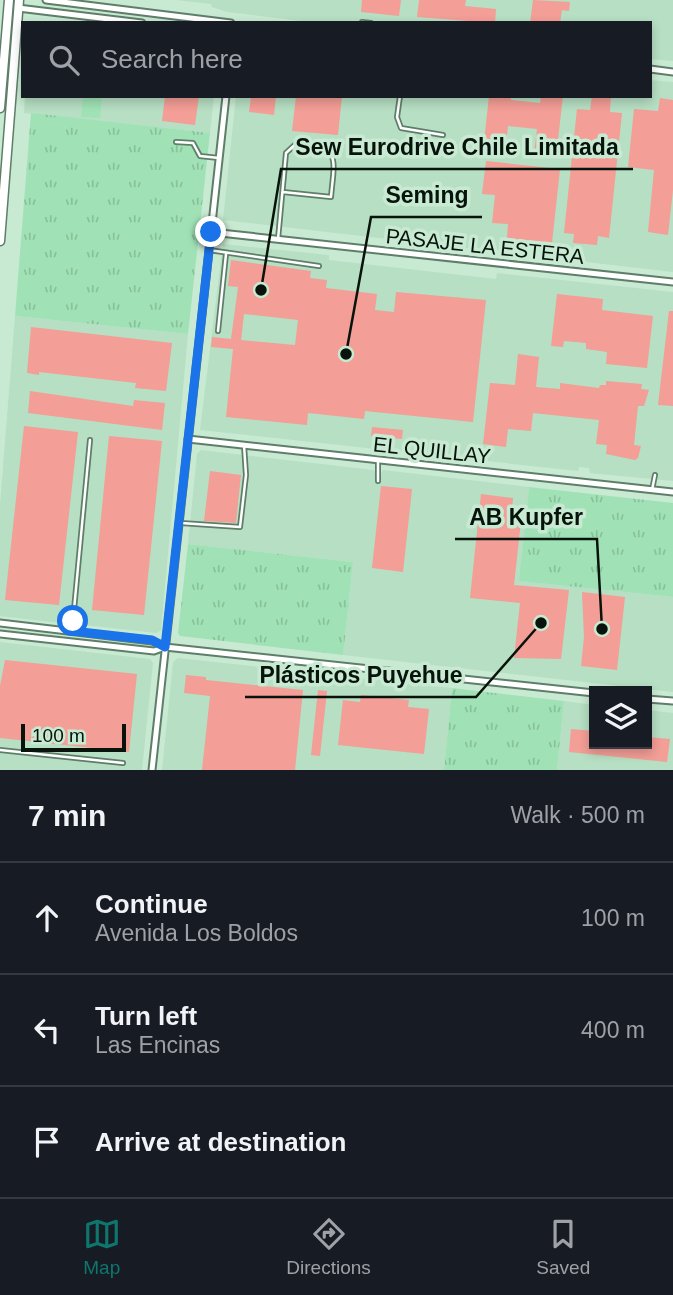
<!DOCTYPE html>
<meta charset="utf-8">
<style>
body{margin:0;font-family:Helvetica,sans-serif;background:#242831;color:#f1f3f6}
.controls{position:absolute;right:21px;bottom:21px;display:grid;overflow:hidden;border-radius:0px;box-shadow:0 4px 10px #0003}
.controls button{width:63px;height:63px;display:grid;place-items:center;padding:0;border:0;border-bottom:2px solid #363941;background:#171b24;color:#f1f3f6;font:35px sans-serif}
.scale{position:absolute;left:21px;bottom:18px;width:105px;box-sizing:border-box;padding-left:7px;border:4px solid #07130b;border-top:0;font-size:19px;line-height:24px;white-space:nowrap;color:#07130b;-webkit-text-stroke:5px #c8ead2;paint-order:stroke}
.stop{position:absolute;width:21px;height:21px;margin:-16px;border:5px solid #1a73e8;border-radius:50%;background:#fff}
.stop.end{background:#1a73e8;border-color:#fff;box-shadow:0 2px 7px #0008}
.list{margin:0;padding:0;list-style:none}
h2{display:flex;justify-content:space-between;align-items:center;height:91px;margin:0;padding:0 28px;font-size:30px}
h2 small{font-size:23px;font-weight:400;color:#9ea1a6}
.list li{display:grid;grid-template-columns:46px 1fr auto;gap:21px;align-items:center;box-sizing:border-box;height:112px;padding:0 28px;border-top:2px solid #363941}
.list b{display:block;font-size:26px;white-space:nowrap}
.list p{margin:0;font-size:23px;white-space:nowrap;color:#9ea1a6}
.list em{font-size:23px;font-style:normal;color:#9ea1a6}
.icon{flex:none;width:38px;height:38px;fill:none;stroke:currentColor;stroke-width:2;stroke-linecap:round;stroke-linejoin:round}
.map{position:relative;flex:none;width:673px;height:770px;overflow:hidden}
.search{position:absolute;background:#171b24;box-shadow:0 4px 10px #0003;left:21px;right:21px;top:21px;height:77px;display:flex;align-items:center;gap:18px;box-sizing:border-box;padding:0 24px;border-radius:0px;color:#9ea1a6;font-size:26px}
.sheet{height:427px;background:#171b24}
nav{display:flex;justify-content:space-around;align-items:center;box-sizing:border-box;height:98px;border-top:2px solid #363941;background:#171b24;font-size:19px;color:#9ea1a6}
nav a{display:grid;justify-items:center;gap:4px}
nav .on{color:#0f766e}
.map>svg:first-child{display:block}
.built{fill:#b6dfc3}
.grass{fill:url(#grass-tufts)}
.pitch{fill:#a0e2b6}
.building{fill:#f39e96;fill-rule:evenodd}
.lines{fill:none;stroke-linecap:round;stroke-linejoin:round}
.lane-casing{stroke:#5f7e69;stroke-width:6}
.street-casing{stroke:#5f7e69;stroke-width:9}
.secondary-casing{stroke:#5f7e69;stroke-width:11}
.lane{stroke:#fff;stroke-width:2.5}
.street{stroke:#fff;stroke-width:5}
.secondary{stroke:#fff;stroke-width:8}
.route{stroke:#1a73e8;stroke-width:9}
.labels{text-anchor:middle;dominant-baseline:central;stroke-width:7;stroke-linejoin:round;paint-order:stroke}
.street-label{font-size:21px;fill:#07130b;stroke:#c8ead2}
.leader{fill:none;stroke:#07130b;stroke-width:2.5}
.callout-dot{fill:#07130b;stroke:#c8ead2;stroke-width:2.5}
.callout-label{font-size:23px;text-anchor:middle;font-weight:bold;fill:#07130b;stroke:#c8ead2;stroke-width:7;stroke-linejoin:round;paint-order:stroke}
</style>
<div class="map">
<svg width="673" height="770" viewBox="0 0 673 770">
<defs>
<pattern id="grass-tufts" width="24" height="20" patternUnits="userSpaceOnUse" patternTransform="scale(1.75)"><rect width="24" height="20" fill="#a0e2b6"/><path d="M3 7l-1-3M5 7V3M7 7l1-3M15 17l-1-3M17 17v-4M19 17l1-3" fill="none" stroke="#88c19b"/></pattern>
</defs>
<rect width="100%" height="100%" fill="#c8ead2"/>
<g class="built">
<path d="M176,0H673V61L650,59V23H318L227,12L212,7L211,4Z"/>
<path d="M650,80L673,82V272L223,220L236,96H650Z"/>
<path d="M25,96H214L210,133L24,113Z"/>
<path d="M223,244L329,255V260L496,279L497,273L673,292V481L590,473L589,468L579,467L578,471L200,430Z"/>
<path d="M15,316L188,334L161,630L156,633L84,625L83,622L62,620L60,623L0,616V505Z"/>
<path d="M201,450L373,470L381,474L383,470L529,487L520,581L673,597V692L343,655L353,562L188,544L197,454Z"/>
<path d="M0,642L150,659L153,663L142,770H0Z"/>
<path d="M178,658L452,688L444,770H162L173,662Z"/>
<path d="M564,701L594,705V744H647V710L673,713V770H557Z"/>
</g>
<g class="grass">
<path d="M31,113L210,133L188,334L15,316Z"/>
<path d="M529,487L673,503V597L519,581Z"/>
<path d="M188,544L353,562L343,655L180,636L178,633Z"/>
<path d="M452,688L564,701L557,770H444Z"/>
</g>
<path class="pitch" d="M83,96H102L100,118L81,117Z"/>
<g class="building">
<path d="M362,0H401L399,16L361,12Z"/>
<path d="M419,0H466L465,6L496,9L495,23L417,17Z"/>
<path d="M533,0L570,2L569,11L562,10L560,23H530Z"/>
<path d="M165,96H199L195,125L162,121Z"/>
<path d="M251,96H276L274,115L249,112Z"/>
<path d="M296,96H342L338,135L292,131Z"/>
<path d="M489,96H511V100L540,103L541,96H563L556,157L534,154L537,129L508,126L506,144L484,142Z"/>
<path d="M592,96H611L610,112L622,113L609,238L598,236L597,245L573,243L574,234L564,233L577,109L590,110Z"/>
<path d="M660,98L673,100V190L668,235L648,232L654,170L628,167L634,109L658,111Z"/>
<path d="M486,161L560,169L552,243L507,238L508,224L492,223L495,195L482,194Z"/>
<path d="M231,260L311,271L310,278L327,280L326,288L377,294L375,310L394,312L396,292L486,300L473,422L365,411L364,419L308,413L307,425L226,417L233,349L211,347L212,337L231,339L238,287L228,286ZM244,314L298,320L295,345L241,340Z"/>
<path d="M557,294L603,299L602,310L653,316L647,368L606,364L607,352L586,349V343L564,341L563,347L551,346Z"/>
<path d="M669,311H673V406L658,405Z"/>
<path d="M31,327L172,343L166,391L135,388L136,383L39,372V375L27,373Z"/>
<path d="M518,354L539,357L536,387L560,389V383L599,388L600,385H606V381L642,384L641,389L649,390L644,406H638L634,445L641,446L638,458L635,460L606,454L607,445L596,444L599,420L533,413L531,431L508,429L506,447L483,444L490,383L515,385Z"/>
<path d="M30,391L133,406L134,400L165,403L162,430L28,413Z"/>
<path d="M24,426L78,432L59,605L5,600Z"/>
<path d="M372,427L403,430L402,439L371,436Z"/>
<path d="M109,436L162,441L144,615L92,610Z"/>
<path d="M210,471L241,475L236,523L204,521Z"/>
<path d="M381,486L412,489L403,572L372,568Z"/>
<path d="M481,494L513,498L512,511L522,512L514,585L569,590L561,659L514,658L520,603L470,598Z"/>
<path d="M582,592L625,597L617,670L581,666L584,637Z"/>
<path d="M5,660L137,674L129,752L0,738V686Z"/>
<path d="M186,675L206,677V680L303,690L295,770H202L210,696L184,693Z"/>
<path d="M318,690L327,691L320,756L311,755Z"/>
<path d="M361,695L409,700L408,707L429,709L424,754L338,745L343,700L360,702Z"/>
<path d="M571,729L594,731V744H647V737L670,739L667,762L569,752Z"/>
</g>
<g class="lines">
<defs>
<g id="lane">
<path d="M362,22L371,23"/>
<path d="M400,96L397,117L401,128L443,135"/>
<path d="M176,142L193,143L200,156L219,158"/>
<path d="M278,239L286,153L299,141C342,146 334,161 331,197L283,192"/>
<path d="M209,250L319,266"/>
<path d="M218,331L226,254"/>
<path d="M378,481V460"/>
<path d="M652,490L655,475"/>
<path d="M181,523L240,527L246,475L244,445"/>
<path d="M72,631L90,440"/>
<path d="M0,750L123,763"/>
</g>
<g id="street">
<path d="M46,0L231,23"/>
<path d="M18,8L142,23"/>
<path d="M650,69L673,72"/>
<path d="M211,232L673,282"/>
<path d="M188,439L673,492"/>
<path d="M0,623L152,641L165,647"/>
<path d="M0,634L154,651L165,647L594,693"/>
<path d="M647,699L673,701"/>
<path d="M152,770L226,96"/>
</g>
<g id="secondary">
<path d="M0,108L9,0"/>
<path d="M0,241L19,0"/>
</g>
</defs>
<use href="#lane" class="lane-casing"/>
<use href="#street" class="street-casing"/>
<use href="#secondary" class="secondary-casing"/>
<use href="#lane" class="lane"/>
<use href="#street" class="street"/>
<use href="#secondary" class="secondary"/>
</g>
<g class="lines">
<path class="route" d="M73,621L72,631L152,640L165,647L211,232"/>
</g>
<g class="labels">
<g class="street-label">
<text transform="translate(485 246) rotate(6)">PASAJE LA ESTERA</text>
<text transform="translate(432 450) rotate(6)">EL QUILLAY</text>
</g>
</g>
<path class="leader" d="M261 290L281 169H633M346 354L371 217H482M602 629L597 539H455M541 623L476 697H245"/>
<g class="callout-dot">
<circle cx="261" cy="290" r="7"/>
<circle cx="346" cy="354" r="7"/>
<circle cx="602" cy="629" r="7"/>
<circle cx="541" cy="623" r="7"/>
</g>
<g class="callout-label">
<text x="457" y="155">Sew Eurodrive Chile Limitada</text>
<text x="427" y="203">Seming</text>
<text x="526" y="525">AB Kupfer</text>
<text x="361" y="683">Plásticos Puyehue</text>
</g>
</svg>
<div class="controls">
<button><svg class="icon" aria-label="layers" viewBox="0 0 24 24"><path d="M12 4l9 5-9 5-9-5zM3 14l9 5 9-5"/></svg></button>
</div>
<div class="scale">100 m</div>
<div class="stop" style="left:73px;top:621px"></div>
<div class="stop end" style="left:211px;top:232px"></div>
<div class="search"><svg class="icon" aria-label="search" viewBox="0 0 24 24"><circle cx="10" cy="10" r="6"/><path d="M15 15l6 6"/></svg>Search here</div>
</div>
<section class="sheet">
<h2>7 min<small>Walk · 500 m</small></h2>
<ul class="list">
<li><svg class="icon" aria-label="ahead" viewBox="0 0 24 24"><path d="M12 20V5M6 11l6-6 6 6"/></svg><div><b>Continue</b><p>Avenida Los Boldos</p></div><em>100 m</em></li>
<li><svg class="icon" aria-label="left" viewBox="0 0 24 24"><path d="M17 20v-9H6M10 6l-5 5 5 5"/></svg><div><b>Turn left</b><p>Las Encinas</p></div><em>400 m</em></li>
<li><svg class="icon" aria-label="arrive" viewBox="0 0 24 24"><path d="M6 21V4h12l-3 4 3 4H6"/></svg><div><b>Arrive at destination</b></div></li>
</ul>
</section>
<nav>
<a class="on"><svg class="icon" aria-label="map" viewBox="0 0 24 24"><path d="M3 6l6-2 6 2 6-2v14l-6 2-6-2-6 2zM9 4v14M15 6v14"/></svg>Map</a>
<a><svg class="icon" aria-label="directions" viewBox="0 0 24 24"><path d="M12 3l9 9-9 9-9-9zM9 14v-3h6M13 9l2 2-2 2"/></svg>Directions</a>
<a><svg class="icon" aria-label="saved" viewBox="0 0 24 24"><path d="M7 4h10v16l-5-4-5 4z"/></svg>Saved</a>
</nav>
